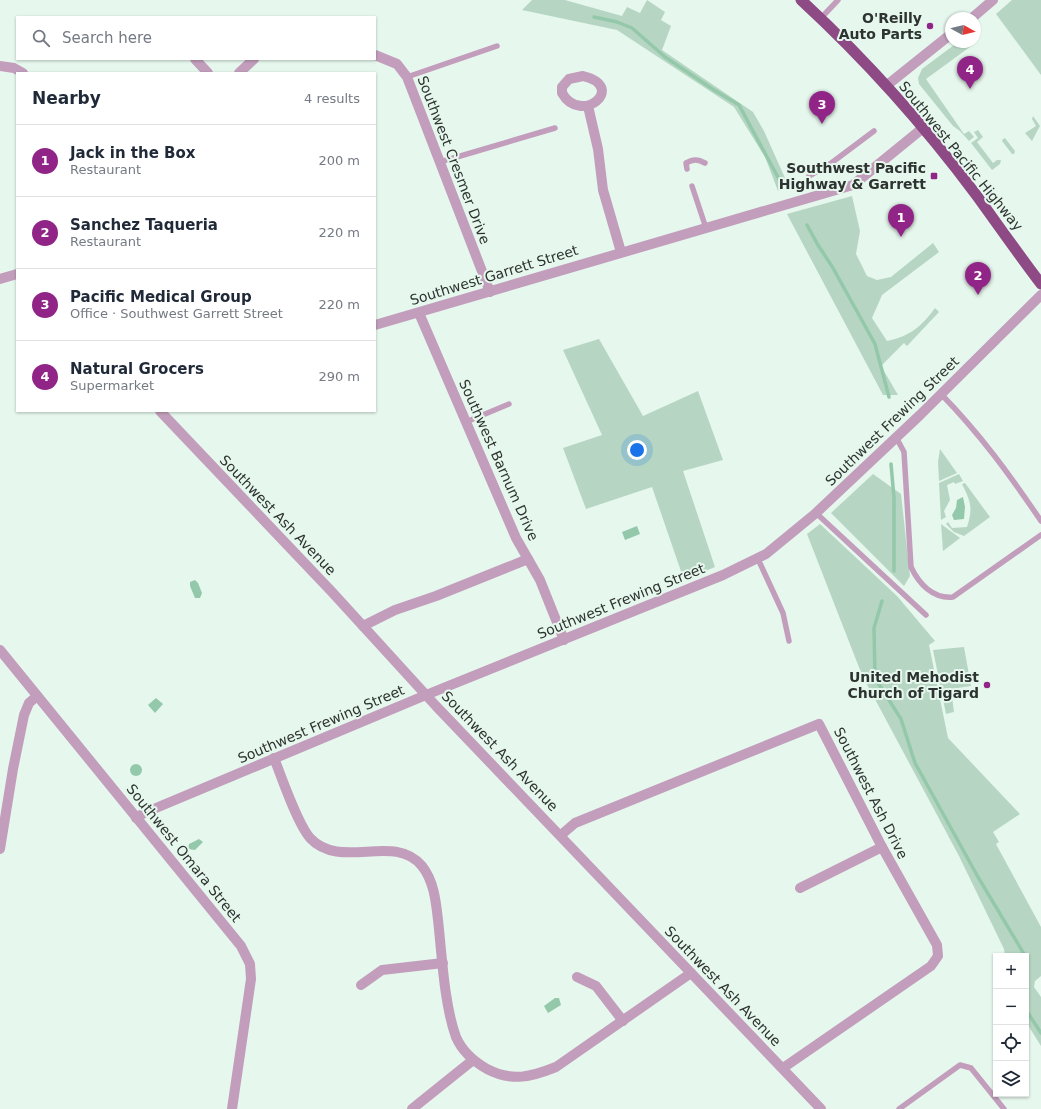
<!DOCTYPE html>
<meta charset="utf-8">
<style>
body{margin:0;font-family:"DejaVu Sans",sans-serif;background:#f2f2f3;color:#1f2937}
.controls{position:absolute;right:12px;bottom:12px;display:grid;overflow:hidden;border-radius:0px;box-shadow:0 1px 3px #0004}
.controls button{width:36px;height:36px;display:grid;place-items:center;padding:0;border:0;border-bottom:1px solid #e0e1e3;background:#fff;color:#1f2937;font:20px sans-serif}
.compass{position:absolute;left:945px;top:12px;width:36px;height:36px;border-radius:50%;background:#fff;box-shadow:0 1px 3px #0004;rotate:98deg}
.you{position:absolute;left:637px;top:450px;width:14px;height:14px;margin:-10px;border:3px solid #fff;border-radius:50%;background:#1a73e8;box-shadow:0 0 0 6px #1a73e833}
.badge{display:grid;place-items:center;width:26px;height:26px;border-radius:50%;background:#912487;color:#fff;font-size:13px;font-weight:700}
.pin{position:absolute;translate:-50% -33px;filter:drop-shadow(0 1px 2px #0008)}
.pin::after{content:'';position:absolute;top:21px;width:14px;height:12px;background:inherit;clip-path:polygon(0 0,100% 0,50% 100%)}
.list{margin:0;padding:0;list-style:none}
h2{display:flex;justify-content:space-between;align-items:center;height:52px;margin:0;padding:0 16px;font-size:17px}
h2 small{font-size:13px;font-weight:400;color:#747a83}
.list li{display:grid;grid-template-columns:26px 1fr auto;gap:12px;align-items:center;box-sizing:border-box;height:72px;padding:0 16px;border-top:1px solid #e0e1e3}
.list b{display:block;font-size:15px;white-space:nowrap}
.list p{margin:0;font-size:13px;white-space:nowrap;color:#747a83}
.list em{font-size:13px;font-style:normal;color:#747a83}
.icon{flex:none;width:22px;height:22px;fill:none;stroke:currentColor;stroke-width:2;stroke-linecap:round;stroke-linejoin:round}
.map{position:relative;flex:none;width:1041px;height:1109px;overflow:hidden}
.search{position:absolute;background:#fff;box-shadow:0 1px 3px #0004;left:16px;top:16px;width:360px;height:44px;display:flex;align-items:center;gap:10px;box-sizing:border-box;padding:0 14px;border-radius:0px;color:#747a83;font-size:15px}
.panel{position:absolute;background:#fff;box-shadow:0 1px 3px #0004;left:16px;top:72px;width:360px;height:340px;border-radius:0px}
.map>svg:first-child{display:block}
.green{fill:#b6d6c3}
.water{fill:#94c8aa}
.lines{fill:none;stroke-linecap:round;stroke-linejoin:round}
.stream{stroke:#94c8aa;stroke-width:3.5}
.service{stroke:#c29ebc;stroke-width:5.5}
.minor{stroke:#c29ebc;stroke-width:10}
.trunk{stroke:#8d4a84;stroke-width:11}
.poi-dot{fill:#912487;stroke:#e6f7ed;stroke-width:1.5}
.labels{text-anchor:middle;dominant-baseline:central;stroke-width:4;stroke-linejoin:round;paint-order:stroke}
.poi-label{font-size:14px;font-weight:bold;fill:#2d3330;stroke:#e6f7ed;text-anchor:end}
.street-label{font-size:14px;fill:#2d3330;stroke:#e6f7ed}
</style>
<div class="map">
<svg width="1041" height="1109" viewBox="0 0 1041 1109">
<rect width="100%" height="100%" fill="#e6f7ed"/>
<g class="green">
<path d="M532,0H565L622,16L627,7L640,13L647,0L665,12L661,20L671,26L662,50L753,112L764,131L789,187L778,191L765,157L734,107L617,30L522,10Z"/>
<path d="M1012,0H1041V75L996,14Z"/>
<path d="M958,42L974,44L926,79L964,134L969,131L974,137L969,141L960,131L953,126L919,84L918,78L922,69Z"/>
<path d="M1033,116L1040,126L1032,141L1025,133L1036,126L1032,119Z"/>
<path d="M978,130L983,137L977,142L993,163L997,160H1001L1000,164L992,170L971,143L978,138L974,132Z"/>
<path d="M1005,138L1015,151L1014,154H1012L1002,141L1003,139Z"/>
<path d="M852,196L860,231L856,254L867,276L877,280L891,277L933,243L939,252L882,295L872,318L887,341C910,336 921,327 935,308L939,312L907,346L904,343L881,366L898,395H883L787,214Z"/>
<path d="M599,339L643,416L698,391L723,460L683,471L715,567L684,580L652,487L586,509L563,448L602,435L563,350Z"/>
<path d="M940,449L957,473L939,481L938,462Z"/>
<path d="M873,474L901,494L910,576L904,586L831,513Z"/>
<path d="M959,474L963,481L955,484L954,482L947,485L950,500L944,511L946,517L941,520L939,483Z"/>
<path d="M965,483L990,517L964,536L954,532L946,524L948,522L952,528L967,527C973,508 971,502 962,484Z"/>
<path d="M820,524L897,596L935,641L929,645L948,738L1020,814L993,832L999,842L996,844L1041,927V976L1035,981L1034,987L1041,997V1046L1026,1022V956H1005L1004,949L959,856L862,675L807,534Z"/>
<path d="M941,524L960,538L943,551Z"/>
<path d="M964,647L971,686L951,689L954,712L946,714L933,650Z"/>
</g>
<g class="water">
<path d="M963,497L965,507L964,519L954,520L952,515L956,508L957,500Z"/>
<path d="M637,526L640,534L625,540L622,532Z"/>
<path d="M195,580L198,583L202,593L200,598H195L190,586V582Z"/>
<path d="M156,698L163,704L155,713L148,705Z"/>
<circle cx="136" cy="770" r="6"/>
<path d="M199,839L203,842L195,850L188,849L189,844Z"/>
<path d="M555,998H559L561,1005L548,1013L544,1006Z"/>
</g>
<g class="lines">
<g class="stream">
<path d="M594,17L617,22L632,28L665,57L714,90L739,105L780,181"/>
<path d="M807,225L818,245L833,268L875,344L889,397"/>
<path d="M891,464L894,498V571"/>
<path d="M882,601L874,628L875,678L901,719L915,763L978,877L1027,959L1026,961"/>
<path d="M1026,1010L1041,1033"/>
</g>
<g class="service">
<path d="M821,18L838,0"/>
<path d="M407,77L497,46"/>
<path d="M440,162L555,128"/>
<path d="M687,169L686,163C693,159 698,159 705,163"/>
<path d="M809,176L830,164L874,131"/>
<path d="M692,186L706,228"/>
<path d="M941,394C980,434 1010,475 1041,521"/>
<path d="M466,422L509,404"/>
<path d="M896,437L904,452L911,567C919,584 933,599 953,597L1041,535"/>
<path d="M816,513L926,615"/>
<path d="M758,559L783,613L789,641"/>
<path d="M899,1109L960,1065L971,1068L1004,1109"/>
</g>
<g class="minor">
<path d="M972,18L993,0"/>
<path d="M375,55L397,64L407,77L490,292"/>
<path d="M195,59L208,73"/>
<path d="M0,66L14,68L23,73"/>
<path d="M239,73L254,59"/>
<path d="M583,76C628,87 581,126 562,93V87L569,79Z"/>
<path d="M886,86L951,34"/>
<path d="M588,106L598,149L603,190L621,252"/>
<path d="M0,279L17,274"/>
<path d="M419,313L516,538L540,580L564,640"/>
<path d="M375,325L853,185L923,128"/>
<path d="M160,411L332,592L436,706L821,1109"/>
<path d="M363,626L395,610L436,596L528,559"/>
<path d="M0,650L241,946L250,964L251,979L232,1109"/>
<path d="M274,758C282,778 297,823 310,838C341,871 394,832 422,866C434,881 436,902 438,920C442,955 444,1004 456,1037C462,1051 473,1061 487,1069C512,1082 531,1077 556,1067L691,973"/>
<path d="M136,818L144,813L426,695L723,575L766,554L816,513L920,415L1041,295"/>
<path d="M561,835L575,823L819,724L882,847L937,945L938,956L931,966L783,1068"/>
<path d="M0,849L13,769L24,715L29,703L37,696"/>
<path d="M800,888L882,847"/>
<path d="M577,977L596,986L623,1021"/>
<path d="M361,985L382,970L443,963"/>
<path d="M412,1109L473,1060"/>
</g>
<path class="trunk" d="M801,0C865,59 925,126 977,196C998,225 1019,255 1041,284"/>
</g>
<g class="poi-dot">
<circle cx="930" cy="26" r="4"/>
<rect x="930" y="172" width="8" height="8" rx="2"/>
<circle cx="987" cy="685" r="4"/>
</g>
<g class="labels">
<g class="poi-label">
<text x="922" y="18">O'Reilly<tspan x="922" dy="16">Auto Parts</tspan></text>
<text x="926" y="168">Southwest Pacific<tspan x="926" dy="16">Highway &amp; Garrett</tspan></text>
<text x="979" y="677">United Mehodist<tspan x="979" dy="16">Church of Tigard</tspan></text>
</g>
<g class="street-label">
<text transform="translate(961 156) rotate(51)">Southwest Pacific Highway</text>
<text transform="translate(454 160) rotate(69)">Southwest Cresmer Drive</text>
<text transform="translate(494 275) rotate(-17)">Southwest Garrett Street</text>
<text transform="translate(892 421) rotate(-44)">Southwest Frewing Street</text>
<text transform="translate(499 460) rotate(66)">Southwest Barnum Drive</text>
<text transform="translate(278 515) rotate(46)">Southwest Ash Avenue</text>
<text transform="translate(621 601) rotate(-22)">Southwest Frewing Street</text>
<text transform="translate(321 724) rotate(-23)">Southwest Frewing Street</text>
<text transform="translate(500 751) rotate(46)">Southwest Ash Avenue</text>
<text transform="translate(871 793) rotate(63)">Southwest Ash Drive</text>
<text transform="translate(184 853) rotate(51)">Southwest Omara Street</text>
<text transform="translate(723 986) rotate(46)">Southwest Ash Avenue</text>
</g>
</g>
</svg>
<div class="controls">
<button>+</button>
<button>−</button>
<button><svg class="icon" aria-label="locate" viewBox="0 0 24 24"><circle cx="12" cy="12" r="6"/><path d="M12 2v4M12 18v4M2 12h4M18 12h4"/></svg></button>
<button><svg class="icon" aria-label="layers" viewBox="0 0 24 24"><path d="M12 4l9 5-9 5-9-5zM3 14l9 5 9-5"/></svg></button>
</div>
<svg class="compass" viewBox="-18 -18 36 36"><path d="M0-13l5 13h-10z" fill="#e53935"/><path d="M0 13l5-13h-10z" fill="#747a83"/></svg>
<div class="you"></div>
<div class="pin badge" style="left:901px;top:237px">1</div>
<div class="pin badge" style="left:978px;top:295px">2</div>
<div class="pin badge" style="left:822px;top:124px">3</div>
<div class="pin badge" style="left:970px;top:89px">4</div>
<div class="search"><svg class="icon" aria-label="search" viewBox="0 0 24 24"><circle cx="10" cy="10" r="6"/><path d="M15 15l6 6"/></svg>Search here</div>
<section class="panel">
<h2>Nearby<small>4 results</small></h2>
<ul class="list">
<li><span class="badge">1</span><div><b>Jack in the Box</b><p>Restaurant</p></div><em>200 m</em></li>
<li><span class="badge">2</span><div><b>Sanchez Taqueria</b><p>Restaurant</p></div><em>220 m</em></li>
<li><span class="badge">3</span><div><b>Pacific Medical Group</b><p>Office · Southwest Garrett Street</p></div><em>220 m</em></li>
<li><span class="badge">4</span><div><b>Natural Grocers</b><p>Supermarket</p></div><em>290 m</em></li>
</ul>
</section>
</div>
